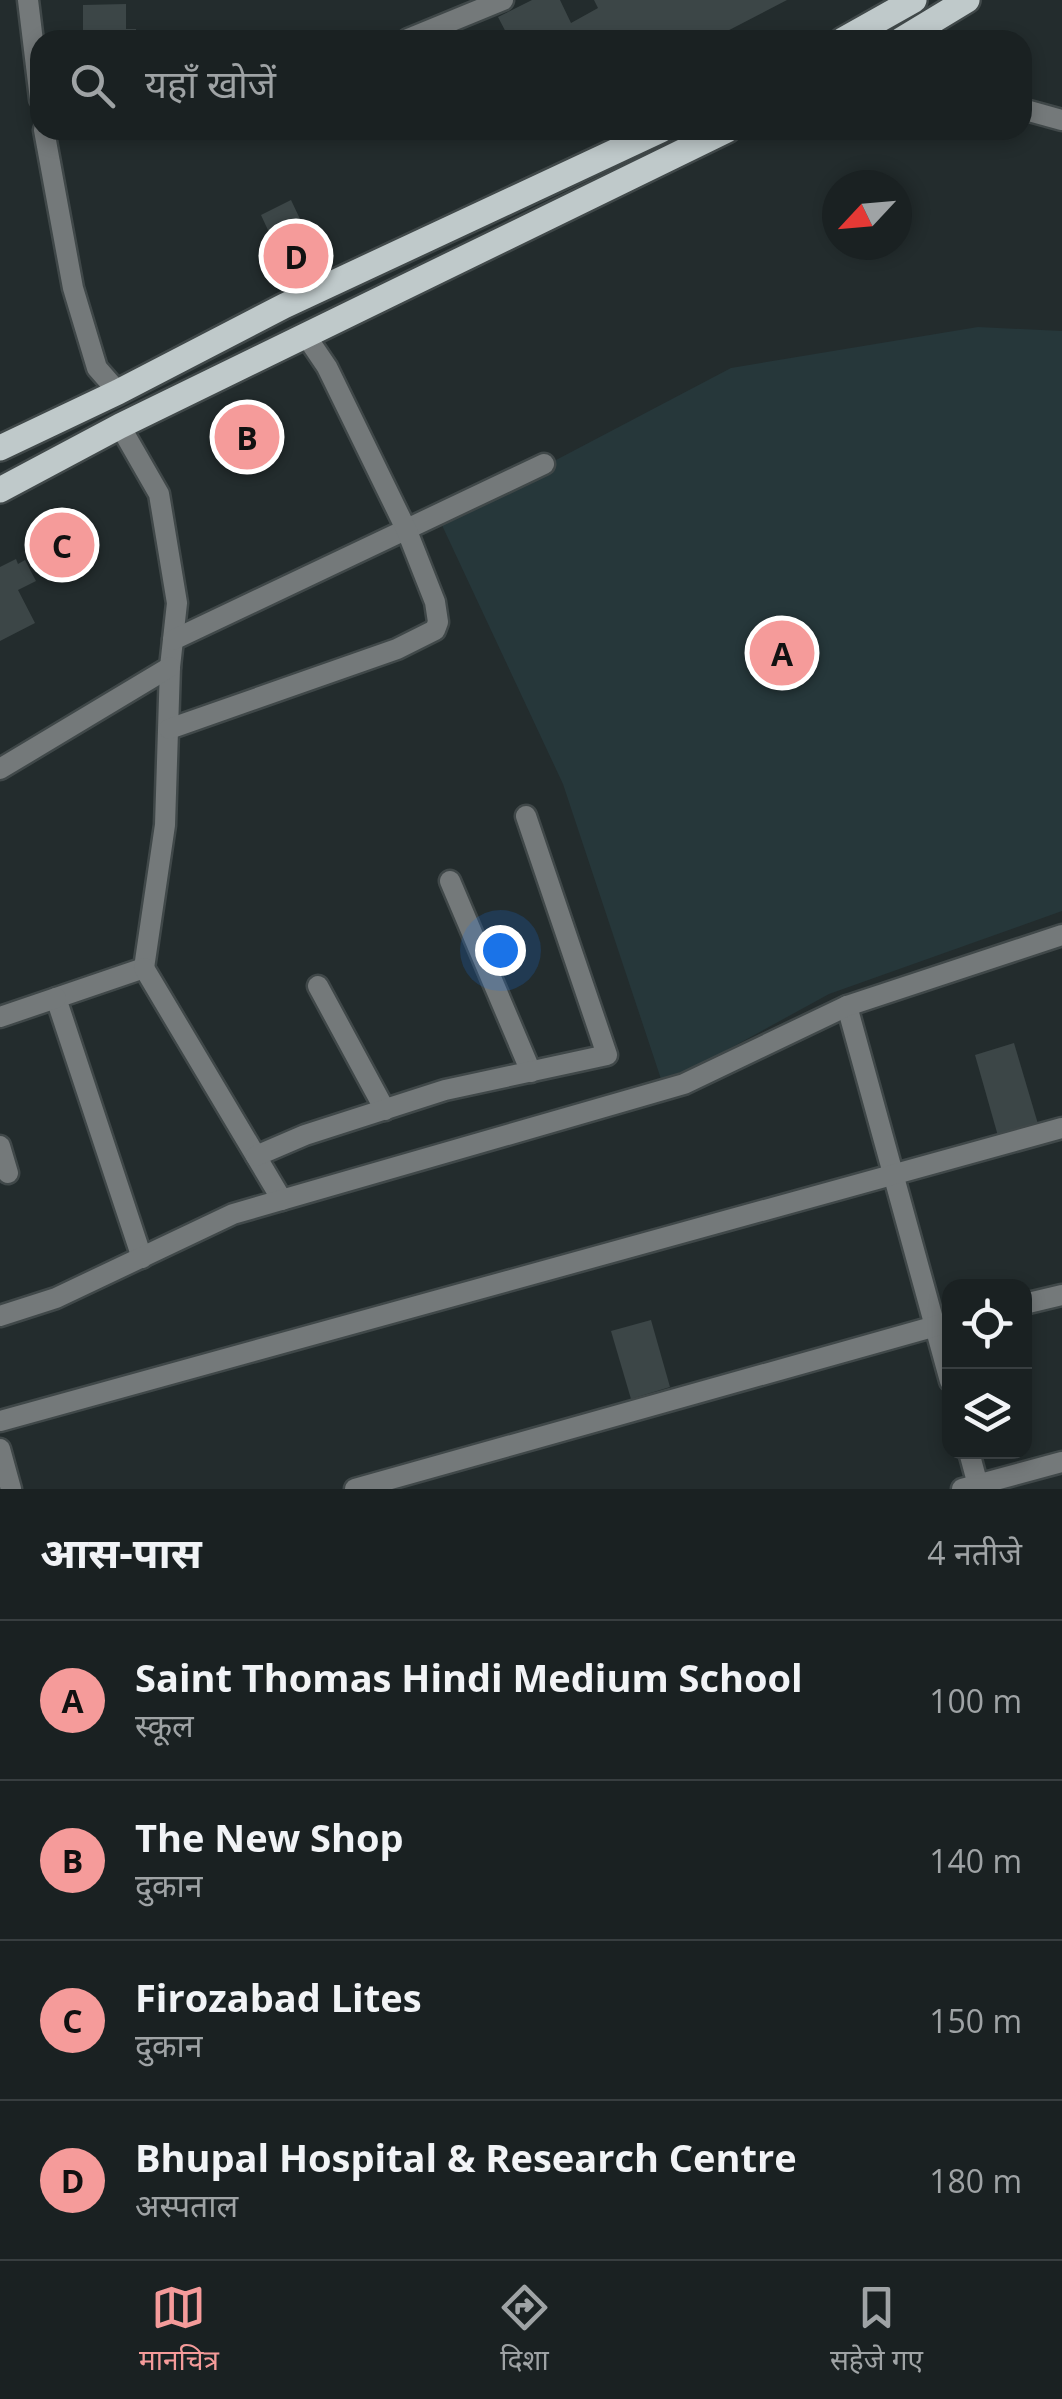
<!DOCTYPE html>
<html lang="hi">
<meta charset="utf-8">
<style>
body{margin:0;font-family:"Open Sans","Noto Sans Devanagari",sans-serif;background:#272e2f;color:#f1f3f6}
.controls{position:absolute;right:30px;bottom:30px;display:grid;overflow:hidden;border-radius:20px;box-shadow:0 5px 15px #0003}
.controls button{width:90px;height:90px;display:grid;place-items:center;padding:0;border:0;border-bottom:2px solid #383e40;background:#1a2122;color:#f1f3f6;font:50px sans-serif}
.compass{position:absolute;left:822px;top:170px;width:90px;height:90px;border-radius:50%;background:#1a2122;box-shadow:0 5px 15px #0003;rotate:244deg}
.you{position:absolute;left:500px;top:950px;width:35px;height:35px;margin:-25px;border:8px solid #fff;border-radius:50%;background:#1a73e8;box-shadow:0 0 0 15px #1a73e833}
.badge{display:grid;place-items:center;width:65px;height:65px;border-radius:50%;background:#f59b9a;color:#111;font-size:32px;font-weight:700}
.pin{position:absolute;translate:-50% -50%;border:5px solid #fff;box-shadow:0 2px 10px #0006}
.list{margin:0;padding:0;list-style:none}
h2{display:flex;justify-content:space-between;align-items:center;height:130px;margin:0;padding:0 40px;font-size:42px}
h2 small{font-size:32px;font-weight:400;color:#9fa3a5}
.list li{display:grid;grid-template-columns:65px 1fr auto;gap:30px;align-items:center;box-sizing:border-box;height:160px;padding:0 40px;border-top:2px solid #383e40}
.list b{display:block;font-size:38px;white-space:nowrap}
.list p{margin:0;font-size:32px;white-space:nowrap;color:#9fa3a5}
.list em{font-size:32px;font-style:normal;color:#9fa3a5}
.icon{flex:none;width:55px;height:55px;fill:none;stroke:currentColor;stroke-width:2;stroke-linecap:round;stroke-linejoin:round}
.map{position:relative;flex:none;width:1062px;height:1489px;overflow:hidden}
.search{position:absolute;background:#1a2122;box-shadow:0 5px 15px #0003;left:30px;right:30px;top:30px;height:110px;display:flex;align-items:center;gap:25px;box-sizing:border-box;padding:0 35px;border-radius:30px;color:#9fa3a5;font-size:38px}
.sheet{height:770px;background:#1a2122}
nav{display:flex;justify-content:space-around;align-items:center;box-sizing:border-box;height:140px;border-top:2px solid #383e40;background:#1a2122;font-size:28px;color:#9fa3a5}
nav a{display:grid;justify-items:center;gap:5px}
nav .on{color:#f59b9a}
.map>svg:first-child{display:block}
.built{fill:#26373a}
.building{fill:#3c4647}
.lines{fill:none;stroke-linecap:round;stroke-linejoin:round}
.minor-casing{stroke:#404849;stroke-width:25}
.tertiary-casing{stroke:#404849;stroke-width:25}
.primary-casing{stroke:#404849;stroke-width:30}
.minor{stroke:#74797a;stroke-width:20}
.tertiary{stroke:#74797a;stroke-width:20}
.primary{stroke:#bfc9ca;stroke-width:25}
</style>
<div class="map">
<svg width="1062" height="1489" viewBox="0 0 1062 1489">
<rect width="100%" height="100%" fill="#232c2d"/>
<path class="built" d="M978,327L1062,331V911L829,994L663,1085L563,784L440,521L731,368Z"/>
<g class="building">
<path d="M532,0H560L571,23L598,8L594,0H787L710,40H510L498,17Z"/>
<path d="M126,4V29H136L137,39L83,40V5Z"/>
<path d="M291,200L328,278L297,293L261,215Z"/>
<path d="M16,559L18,564L25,560L36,581L18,590L35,623L0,641V567Z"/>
<path d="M1014,1043L1038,1124L998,1136L975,1055Z"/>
<path d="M651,1320L670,1387L631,1399L611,1331Z"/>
</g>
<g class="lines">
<defs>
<g id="minor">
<path d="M408,39L503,0"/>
<path d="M120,426L159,494L177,603L170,667L165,825L144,968L56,998L142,1258"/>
<path d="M173,640L544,464"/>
<path d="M169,729L397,649L435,630L438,622L435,602L407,531L327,367L306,336"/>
<path d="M0,769L170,667"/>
<path d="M450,881L531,1072"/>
<path d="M144,968L282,1200"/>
<path d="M318,986L385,1110"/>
<path d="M847,1006L950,1381"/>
<path d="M0,1017L56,998"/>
<path d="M0,1146L8,1173"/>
<path d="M256,1156L305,1135L445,1090L607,1055L526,816"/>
<path d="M1024,1304L1062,1295"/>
<path d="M0,1316L56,1298L233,1214L684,1084L847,1006L1062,935"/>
<path d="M0,1421L1062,1128"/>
<path d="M0,1449L11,1489"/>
<path d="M969,1452L979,1489"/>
<path d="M355,1489L950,1322"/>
<path d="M962,1489L1062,1462"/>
</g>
<g id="tertiary">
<path d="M28,0L40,99"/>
<path d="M1022,109L1062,120"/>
<path d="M44,130L73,288L97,368L118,392"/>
</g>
<g id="primary">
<path d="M843,40L914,0"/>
<path d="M901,40L967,0"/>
<path d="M0,448L118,392L284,306L661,130"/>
<path d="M0,490L120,426L727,130"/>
</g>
</defs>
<use href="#minor" class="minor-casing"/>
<use href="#tertiary" class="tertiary-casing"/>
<use href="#primary" class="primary-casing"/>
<use href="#minor" class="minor"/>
<use href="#tertiary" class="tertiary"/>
<use href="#primary" class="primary"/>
</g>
</svg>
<div class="controls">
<button><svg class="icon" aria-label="locate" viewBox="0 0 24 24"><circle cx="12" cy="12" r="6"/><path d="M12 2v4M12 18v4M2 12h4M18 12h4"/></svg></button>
<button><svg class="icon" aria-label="layers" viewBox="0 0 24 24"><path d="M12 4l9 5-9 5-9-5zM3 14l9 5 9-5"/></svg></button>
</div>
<svg class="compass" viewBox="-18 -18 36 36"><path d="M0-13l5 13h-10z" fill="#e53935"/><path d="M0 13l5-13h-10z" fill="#9fa3a5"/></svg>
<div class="you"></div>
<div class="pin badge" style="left:782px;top:653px">A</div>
<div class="pin badge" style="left:247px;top:437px">B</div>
<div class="pin badge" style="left:62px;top:545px">C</div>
<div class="pin badge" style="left:296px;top:256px">D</div>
<div class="search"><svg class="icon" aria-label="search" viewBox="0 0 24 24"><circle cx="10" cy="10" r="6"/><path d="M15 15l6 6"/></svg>यहाँ खोजें</div>
</div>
<section class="sheet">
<h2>आस-पास<small>4 नतीजे</small></h2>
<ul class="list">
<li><span class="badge">A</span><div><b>Saint Thomas Hindi Medium School</b><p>स्कूल</p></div><em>100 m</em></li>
<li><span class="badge">B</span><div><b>The New Shop</b><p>दुकान</p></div><em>140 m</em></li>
<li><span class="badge">C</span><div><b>Firozabad Lites</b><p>दुकान</p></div><em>150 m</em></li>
<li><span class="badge">D</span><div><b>Bhupal Hospital &amp; Research Centre</b><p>अस्पताल</p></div><em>180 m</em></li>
</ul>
</section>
<nav>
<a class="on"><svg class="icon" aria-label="map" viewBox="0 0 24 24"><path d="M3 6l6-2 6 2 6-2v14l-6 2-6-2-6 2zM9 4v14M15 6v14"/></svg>मानचित्र</a>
<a><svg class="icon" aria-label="directions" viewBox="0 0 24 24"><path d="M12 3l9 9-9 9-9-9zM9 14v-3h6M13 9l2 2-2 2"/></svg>दिशा</a>
<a><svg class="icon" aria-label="saved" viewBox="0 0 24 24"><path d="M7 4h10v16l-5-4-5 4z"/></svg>सहेजे गए</a>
</nav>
